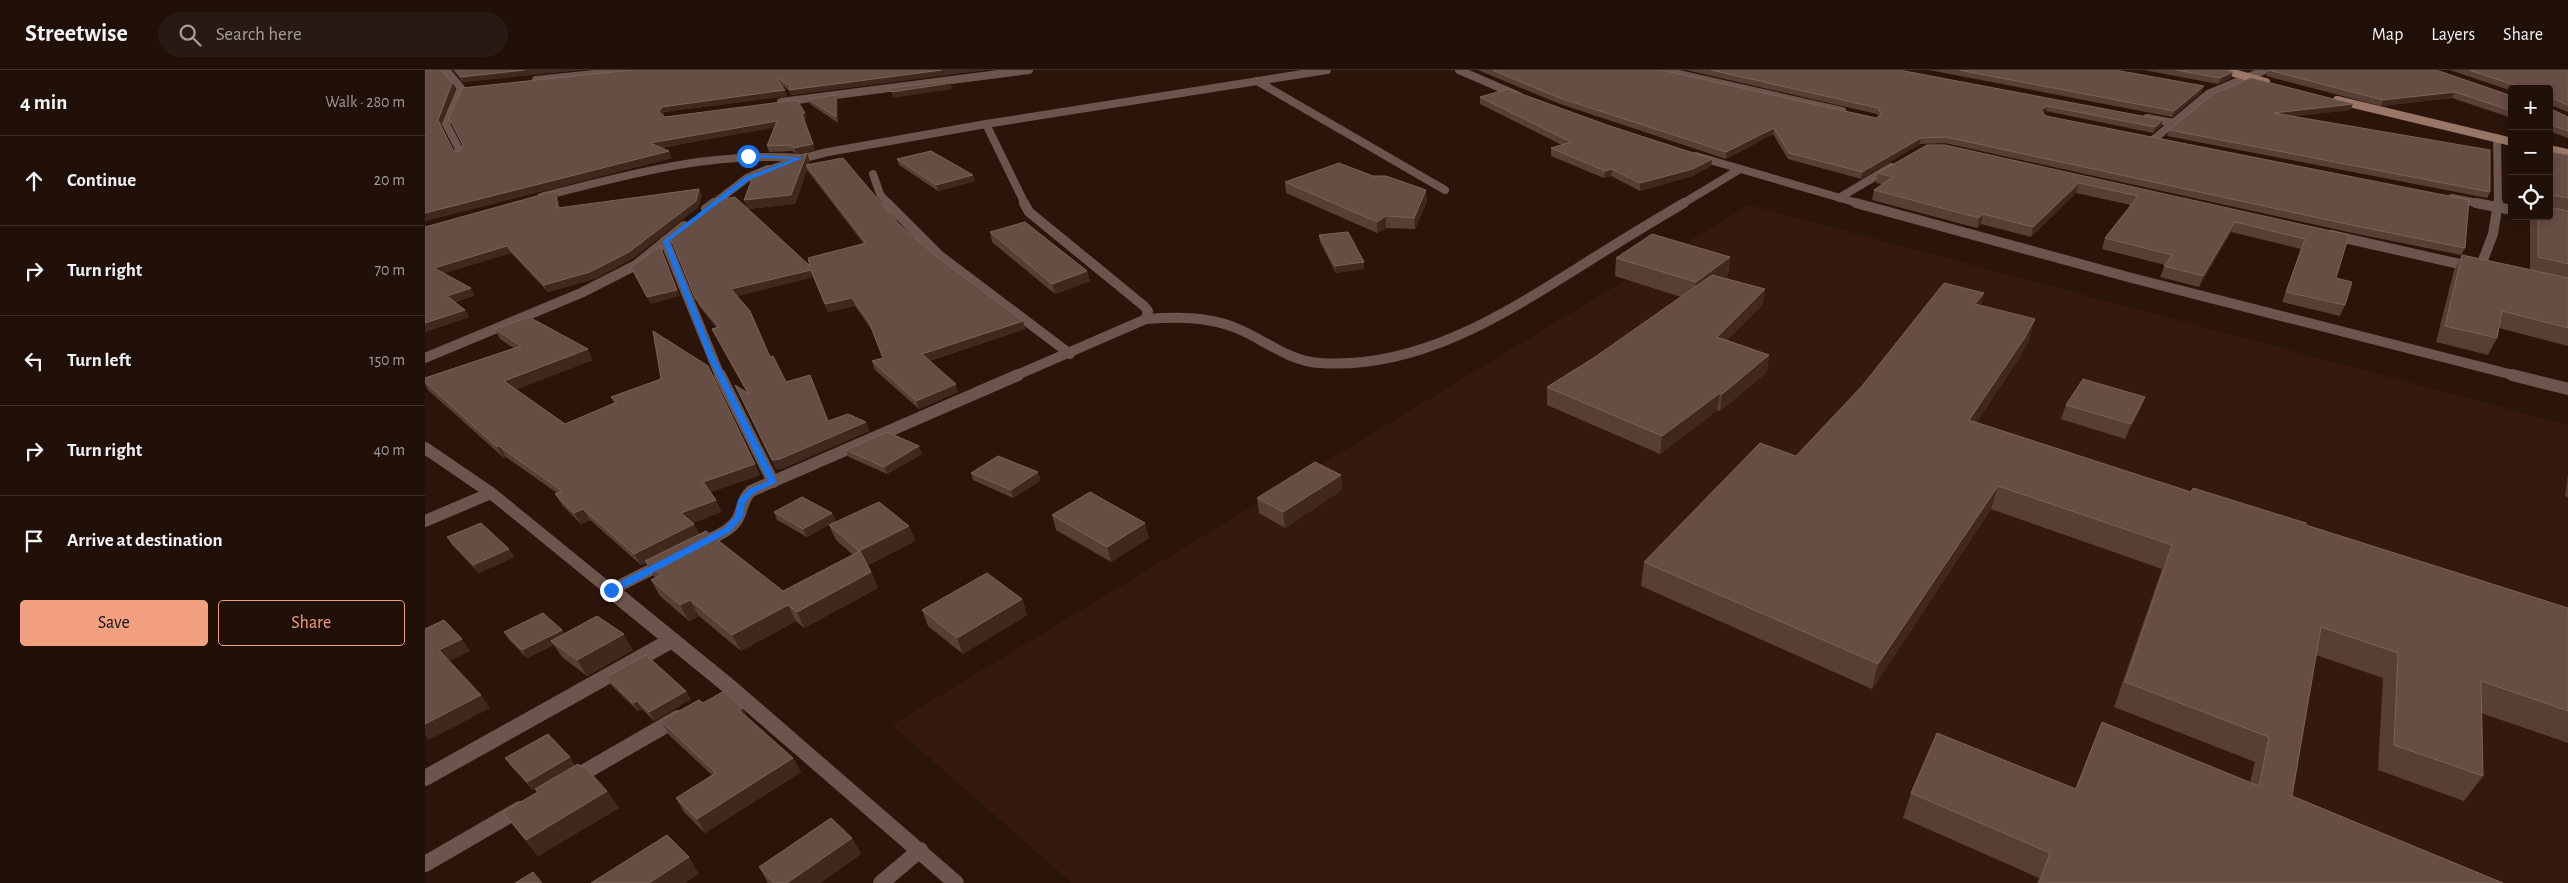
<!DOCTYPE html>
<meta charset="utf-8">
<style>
body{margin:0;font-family:"Alegreya Sans",sans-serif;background:#281912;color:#f1f3f6}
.controls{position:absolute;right:15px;top:15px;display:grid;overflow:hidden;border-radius:5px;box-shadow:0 2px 8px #0003}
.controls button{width:45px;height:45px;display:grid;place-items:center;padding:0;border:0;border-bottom:1px solid #3d3029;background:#201008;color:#f1f3f6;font:25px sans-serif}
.stop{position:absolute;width:15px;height:15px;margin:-11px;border:4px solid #1a73e8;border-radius:50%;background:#fff}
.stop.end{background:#1a73e8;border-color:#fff;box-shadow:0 1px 5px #0008}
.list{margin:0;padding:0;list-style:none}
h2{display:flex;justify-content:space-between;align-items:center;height:65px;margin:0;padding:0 20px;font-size:21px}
h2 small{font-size:16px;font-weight:400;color:#a29d9c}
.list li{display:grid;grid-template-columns:32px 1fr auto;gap:15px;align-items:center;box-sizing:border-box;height:90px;padding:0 20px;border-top:1px solid #3d3029}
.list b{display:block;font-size:19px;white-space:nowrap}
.list em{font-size:16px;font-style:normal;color:#a29d9c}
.actions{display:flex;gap:10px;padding:15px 20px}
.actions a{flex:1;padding:11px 0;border:1px solid #f2a07f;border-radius:5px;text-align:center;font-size:18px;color:#f2a07f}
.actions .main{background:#f2a07f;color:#111}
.icon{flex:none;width:28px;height:28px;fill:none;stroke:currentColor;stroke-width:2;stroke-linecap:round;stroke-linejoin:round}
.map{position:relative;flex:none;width:2143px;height:813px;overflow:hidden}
header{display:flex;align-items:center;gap:30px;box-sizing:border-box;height:70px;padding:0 25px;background:#201008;border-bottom:1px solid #3d3029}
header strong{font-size:24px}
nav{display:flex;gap:28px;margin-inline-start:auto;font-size:18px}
.search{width:350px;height:45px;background:#281912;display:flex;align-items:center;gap:12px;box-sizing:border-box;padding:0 18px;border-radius:28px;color:#a29d9c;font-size:19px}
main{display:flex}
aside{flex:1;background:#201008}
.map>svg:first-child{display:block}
.built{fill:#36190d}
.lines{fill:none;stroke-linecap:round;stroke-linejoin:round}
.street-far3{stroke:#6b554c;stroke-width:8}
.street-far2{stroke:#6b554c;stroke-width:10}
.street-far1{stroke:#6b554c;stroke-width:12}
.street{stroke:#6b554c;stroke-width:16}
.secondary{stroke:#997667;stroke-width:8}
.wall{fill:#583f35}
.shaded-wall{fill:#40281e}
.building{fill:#674e45;stroke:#7a6259}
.route{fill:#1a73e8}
</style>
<header>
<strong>Streetwise</strong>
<div class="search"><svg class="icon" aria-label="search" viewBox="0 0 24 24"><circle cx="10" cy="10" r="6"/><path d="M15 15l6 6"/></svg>Search here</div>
<nav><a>Map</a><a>Layers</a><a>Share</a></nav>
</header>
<main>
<aside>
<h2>4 min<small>Walk · 280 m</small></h2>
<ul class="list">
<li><svg class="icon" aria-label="ahead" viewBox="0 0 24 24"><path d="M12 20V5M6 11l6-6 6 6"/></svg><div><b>Continue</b></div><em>20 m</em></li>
<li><svg class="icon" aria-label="right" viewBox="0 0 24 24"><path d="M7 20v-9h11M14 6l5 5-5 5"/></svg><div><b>Turn right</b></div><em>70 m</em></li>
<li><svg class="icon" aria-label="left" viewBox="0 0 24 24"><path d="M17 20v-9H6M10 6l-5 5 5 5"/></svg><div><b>Turn left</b></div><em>150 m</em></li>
<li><svg class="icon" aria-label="right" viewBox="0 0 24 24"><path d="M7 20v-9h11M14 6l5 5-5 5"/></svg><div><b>Turn right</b></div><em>40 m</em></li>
<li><svg class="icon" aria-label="arrive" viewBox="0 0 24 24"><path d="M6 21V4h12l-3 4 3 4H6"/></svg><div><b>Arrive at destination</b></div></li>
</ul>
<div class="actions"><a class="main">Save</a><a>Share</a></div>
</aside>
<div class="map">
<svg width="2143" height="813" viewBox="0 0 2143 813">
<rect width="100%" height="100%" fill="#2b150b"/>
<path class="built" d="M1324,135L2143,355V813H647L467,655Z"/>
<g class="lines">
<g class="street-far3">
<path d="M21,0L36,18L21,54L36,83"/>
<path d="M1034,0L1094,26"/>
<path d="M1236,0L1417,41"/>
<path d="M111,10L208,0"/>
<path d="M832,11L1020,120"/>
<path d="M356,32L604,0"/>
<path d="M1722,48L1749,53"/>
<path d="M561,54L600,134"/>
<path d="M2072,68L2073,134"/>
<path d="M1729,69L1783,24L1840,0"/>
<path d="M1271,86L1436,134"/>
<path d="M367,91L403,82L561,54L902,0"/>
<path d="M448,104L455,124L463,134"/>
<path d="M116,127C205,104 283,82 376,88"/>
<path d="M1414,128L1466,97"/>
<path d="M2027,128L2057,134"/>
<path d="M288,134L322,108L343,99"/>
<path d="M1257,134L1315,99"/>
</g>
<g class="street-far2">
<path d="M462,133L515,186L645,284"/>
<path d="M599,133L604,142L719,236L723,241L721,249"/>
<path d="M1431,133L1703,207L2092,306"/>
<path d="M2051,133L2087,140"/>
<path d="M281,139L289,133"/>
<path d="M1906,165L2048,197"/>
<path d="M240,171L295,306"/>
<path d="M2055,198L2068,164L2073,133"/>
<path d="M0,288L156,223L211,195L259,156"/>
<path d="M590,306L721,249C751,247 782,246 811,258C839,269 863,291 894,293C993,300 1078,245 1159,194C1192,173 1225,153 1259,133"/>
</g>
<g class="street-far1">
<path d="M295,305L348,412"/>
<path d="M2087,305L2143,319"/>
<path d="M0,378L66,423L195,528"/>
<path d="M0,451L66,423"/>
<path d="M275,474C288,467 308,461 314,446C318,436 318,429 326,421L593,305"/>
<path d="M186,520L239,493"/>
</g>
<g class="street">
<path d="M193,526L306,618L531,813"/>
<path d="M0,708L247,570"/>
<path d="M149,708L253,648"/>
<path d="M0,794L95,739"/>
<path d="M456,813L495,780"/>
</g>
<g class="secondary">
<path d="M1798,0L1841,12"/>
<path d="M1912,30L2087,72"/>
<path d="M2124,79L2143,83"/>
</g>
</g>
<g class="wall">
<path d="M0,0L27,13L30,19L16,56L28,80L35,82L38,75L37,18L560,0L366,25L364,20L355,14L360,20L362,26L239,42L238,45L240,47L382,49H379L390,80L371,84L367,81L344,82L342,76L349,57L236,78L247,88L0,151Z"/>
<path d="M28,0H154L38,12Z"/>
<path d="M1053,0H1236L1451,48L1454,47L1452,44L1261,0H1474L1738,50L1736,56L1728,63L1621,41L1618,43L1621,46L2040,178L2036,185L1923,162L1520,73L1495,74L1436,109L1363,89L1348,64L1301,89L1135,34Z"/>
<path d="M1504,0H1690L1777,22L1747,47Z"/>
<path d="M1719,0H1801L1806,8L1793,14Z"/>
<path d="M1843,0L2087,26V48L2027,28L1956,36L1841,6Z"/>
<path d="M2025,0H2143V42L2126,35L2124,19H2087V21Z"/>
<path d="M1055,27L1286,96L1267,106L1215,121L1186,106L1179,108L1126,86V78L1137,75L1055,34Z"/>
<path d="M383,29L413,31V53L385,34Z"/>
<path d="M1928,34L1925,40L1868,46L2065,122L2062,128L1742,66L1744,60Z"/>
<path d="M2124,38L2143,47V68L2124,61Z"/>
<path d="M1502,75L1924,165L1911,208L1920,235L1915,246L1857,232L1876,179L1806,162L1774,217L1735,207L1740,195L1677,179L1680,168L1706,135L1651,123L1606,167L1556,154L1552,158L1447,130L1449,120L1457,114L1451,113L1453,103Z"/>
<path d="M2124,82L2143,85V276L2074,258L2072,268L2063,285L2011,272L2029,200L2037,185L2105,199V151L2107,146H2124Z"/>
<path d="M382,83L385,92L384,94L474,154L508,184L598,251L600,259L504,291L533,322L494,339L450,300L447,291L458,288L447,260L430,236L403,242L388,207L312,226L345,287L361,312L403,351L441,352L444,361L359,398L351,399L310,315L322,323L291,267L287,259L292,258L274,236L245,167L385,196L439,174L382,100L370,134L323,139L319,130Z"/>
<path d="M472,89L548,105L550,111L513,121L474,95Z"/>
<path d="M860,112L1002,131L990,159L961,158L952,163L861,123Z"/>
<path d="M274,119L277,125L273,137L207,189L169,209L123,222L86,183L19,203L50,225L30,232L40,240L44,247L0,262V157L130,121L133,128L135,138Z"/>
<path d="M565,162L662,201L665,211L630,224L567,172Z"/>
<path d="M894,165L939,192V199L911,203L895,172Z"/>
<path d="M1305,187L1303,205L1299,208L1340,219L1337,235L1302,270L1344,285L1342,302L1295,341L1292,340L1235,384L1122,335V317L1170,287L1256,227L1190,206L1191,188Z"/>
<path d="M1556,236L1604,270L1593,290L1551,353L1766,422L1881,455L2143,538V673L2056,643L2058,706L2039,731L1953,700L1958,608L1891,585L1867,726L2078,813H1612L1614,808L1478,748L1486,723L1650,719L1677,652L1825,712L1830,692L1689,637L1737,499L1566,439L1447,619L1216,516L1219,492L1371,386Z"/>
<path d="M70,259L168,290L90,319L140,354L189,333L186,327L335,405L285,422L291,430L296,442L268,453L269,454L274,464L358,521L428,485L411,470L404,455L484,456L490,471L443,495L453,518L379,558L371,551L316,581L274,546L264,551L235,526L226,510L230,508L221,493L216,495L165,450L156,454L137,435L130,424L132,423L81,387L79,388L3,320L0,314V308L89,278L75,269Z"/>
<path d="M1720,327L1714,341L1700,369L1636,349L1641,335Z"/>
<path d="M421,380L497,384L462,404L424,387Z"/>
<path d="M546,403L616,410L588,428L548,410Z"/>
<path d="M916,405L917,420L860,458L834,443L832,428Z"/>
<path d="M2143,405V427L2140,426Z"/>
<path d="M349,442L407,443L411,451L382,467L352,450Z"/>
<path d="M627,445L724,468L686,492L631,460Z"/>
<path d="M22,467L84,479L89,487L54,503L27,475Z"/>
<path d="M597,529L602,545L538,584L503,556L497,540Z"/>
<path d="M137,560L139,564L208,580L162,606L137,587L129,575L102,588L84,570L79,562Z"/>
<path d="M181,607L266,629L229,651L217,639L213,641L186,615Z"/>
<path d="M278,633L323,648L368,688L376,702L280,763L259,742L251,728L287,705L244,665L236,651Z"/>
<path d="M145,687L150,696L182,721L194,738L113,786L78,742L112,722L110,719L108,720L86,696L80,688Z"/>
<path d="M427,768L436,784L395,813H343L334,797Z"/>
</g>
<g class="shaded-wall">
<path d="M100,0H154L38,12L36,7Z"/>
<path d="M517,0H560L366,25L364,20Z"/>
<path d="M1808,2L1806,8L1793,14L1795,8Z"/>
<path d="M27,13L30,19L16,56L13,50Z"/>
<path d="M526,13L527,19L468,28L467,22Z"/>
<path d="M1779,16L1777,22L1747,47L1749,41Z"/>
<path d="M360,20L362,26L239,42L237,48L234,42L237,37Z"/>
<path d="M2030,22L2027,28L1956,36L1958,30Z"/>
<path d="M411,25L413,31V53L411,47Z"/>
<path d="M2129,29L2126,35L2124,36V31Z"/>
<path d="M1928,34L1925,40L1847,49L1849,43Z"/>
<path d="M1622,36L1621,41L1614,46L1616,40Z"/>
<path d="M380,43L382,49H379L377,44Z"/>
<path d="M1738,50L1736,56L1728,63L1730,57Z"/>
<path d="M352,51L354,57L228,79L225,73Z"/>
<path d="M1349,58L1348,64L1301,89V82Z"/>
<path d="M1496,68L1495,74L1436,109L1437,102Z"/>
<path d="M388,74L390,80L371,84L369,78Z"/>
<path d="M244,81L247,88L0,151V143Z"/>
<path d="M382,83L385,92L383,98L381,95L382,100L370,134L323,139L319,130Z"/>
<path d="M1287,89L1286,96L1267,106L1215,121V113Z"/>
<path d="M1187,99L1186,106L1179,108L1180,101Z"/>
<path d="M548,105L550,111L513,121L511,115Z"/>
<path d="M1654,113L1651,123L1606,167L1608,157Z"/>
<path d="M274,119L277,125L273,137L207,189L169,209L123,222L119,215Z"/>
<path d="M1001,120L1002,131L990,159L989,148Z"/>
<path d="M130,121L133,128L136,144L133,138Z"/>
<path d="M1558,144L1556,154L1552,158L1554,148Z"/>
<path d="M961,146V158L952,163V152Z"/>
<path d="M1810,152L1806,162L1774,217L1778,206Z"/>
<path d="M82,176L86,183L13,205L9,198Z"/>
<path d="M237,183L255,226L226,234L222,227Z"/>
<path d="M1305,187L1303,205L1269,231L1271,212Z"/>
<path d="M939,192V199L911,203L910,196Z"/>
<path d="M386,200L388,207L309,227L306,219Z"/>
<path d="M662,201L665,211L630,224L627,214Z"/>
<path d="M46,218L50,225L26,234L22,226Z"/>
<path d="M1340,219L1337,235L1289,283L1292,267Z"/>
<path d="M1559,223L1554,243L1550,234Z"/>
<path d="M427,228L430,236L403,242L400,234Z"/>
<path d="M40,240L44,247L0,262V253Z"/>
<path d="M1610,249L1604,270L1593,290L1538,373L1544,350Z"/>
<path d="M598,251L600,259L499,292L497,284Z"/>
<path d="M163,279L168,290L85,322L79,311Z"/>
<path d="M1344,285L1342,302L1295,341L1297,324Z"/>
<path d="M531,314L533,322L494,339L491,331Z"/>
<path d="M1295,323L1292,340L1235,384L1237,366Z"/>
<path d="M1720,327L1714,341L1700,369L1706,354Z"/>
<path d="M441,352L444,361L359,398L351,399L347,390Z"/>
<path d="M74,376L81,387L79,388L72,377Z"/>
<path d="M494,376L497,384L462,404L459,397Z"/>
<path d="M330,394L335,405L284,423L278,412Z"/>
<path d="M613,402L616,410L588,428L586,420Z"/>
<path d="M916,405L917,420L860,458L858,442Z"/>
<path d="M1573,416L1566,439L1447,619L1453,594Z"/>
<path d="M291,430L296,442L262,455L256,443Z"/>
<path d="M158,439L165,450L156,454L149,443Z"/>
<path d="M407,443L411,451L382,467L378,459Z"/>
<path d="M720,453L724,468L686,492L682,477Z"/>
<path d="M269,454L275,465L220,491L221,493L216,495L209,484Z"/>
<path d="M484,456L490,471L440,496L434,481Z"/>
<path d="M84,479L89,487L54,503L48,495Z"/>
<path d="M446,502L453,518L379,558L372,542Z"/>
<path d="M597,529L602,545L538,584L532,568Z"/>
<path d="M265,530L274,546L264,551L255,535Z"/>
<path d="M363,535L371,551L316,581L307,565Z"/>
<path d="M137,560L142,568L126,571L129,575L102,588L97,580Z"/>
<path d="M199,564L208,580L162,606L152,590Z"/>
<path d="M37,569L45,581L23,592L14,580Z"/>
<path d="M261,621L266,629L229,651L224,642Z"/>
<path d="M56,625L65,638L4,670L0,665V654Z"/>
<path d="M212,631L217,639L213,641L208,633Z"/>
<path d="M318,638L325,652L314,640Z"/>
<path d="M145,687L150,696L108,720L102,712Z"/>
<path d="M368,688L376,702L280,763L272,749Z"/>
<path d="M182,721L194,738L113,786L101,770Z"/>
<path d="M427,768L436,784L395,813H362Z"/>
<path d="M264,787L274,804L260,813H224Z"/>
</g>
<g class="building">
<path d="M0,0H16L27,13L13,50L28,80L35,82L38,75L24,48L37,18L206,0H517L364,20L365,16L353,8L352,10L360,20L237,37L234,42L240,47L372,30L380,43L377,44L388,74L369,78L365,75L342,76L352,51L225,73L244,81L0,143Z"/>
<path d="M30,0H100L36,7Z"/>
<path d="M1067,0H1236L1451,48L1457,45L1453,38L1286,0H1474L1738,50L1730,57L1622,36L1616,40L1621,46L2044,130L2040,178L1926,155L1521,67L1496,68L1437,102L1364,83L1349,58L1301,82L1135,28Z"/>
<path d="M1534,0H1690L1779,16L1749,41Z"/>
<path d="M1751,0H1801L1808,2L1795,8Z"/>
<path d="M1843,0H2011L2087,26V41L2030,22L1958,30Z"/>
<path d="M2044,0H2143V35L2129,29L2124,31V19H2093L2092,16Z"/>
<path d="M1826,8L1928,34L1849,43L2065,80V122L1744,60L1788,24Z"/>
<path d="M524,11L526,13L467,22L464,18Z"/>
<path d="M1083,19L1182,55L1287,89L1268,99L1215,113L1187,99L1180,101L1126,78L1146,72L1055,27Z"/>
<path d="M411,25V47L383,29Z"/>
<path d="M2124,38L2143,47V61L2124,54Z"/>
<path d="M1502,75H1520L1924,165L1911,208L1927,212L1920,235L1861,222L1880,169L1810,152L1778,206L1739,196L1747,185L1680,168L1713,126L1654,113L1608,157L1558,144L1554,148L1449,120L1468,107L1453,103Z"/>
<path d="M506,81L548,105L511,115L472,89Z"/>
<path d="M2124,82L2143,85V128L2126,125L2124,126Z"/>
<path d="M382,83L366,125L319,130L330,101Z"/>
<path d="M418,88L474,154L508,184L598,251L497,284L531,314L491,331L447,291L458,288L444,252L427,228L400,234L386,200L306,219L325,241L345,287L348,286L361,312L385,305L403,351L423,344L441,352L355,389L347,390L310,315L324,324L287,259L294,257L270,228L245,167L293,130L310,127L385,196L383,188L441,173L381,95Z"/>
<path d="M914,93L948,106H961L1001,120L989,148L961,146L952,152L860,112Z"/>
<path d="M274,119L271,131L204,182L165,202L119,215L82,176L9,198L46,218L22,226L40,240L0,253V157L130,121L133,138Z"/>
<path d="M2124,137L2143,141V194L2113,187V146H2124Z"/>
<path d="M600,152L662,201L627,214L565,162Z"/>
<path d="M923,162L939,192L910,196L894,165Z"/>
<path d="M1227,164L1305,187L1271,212L1191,188Z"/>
<path d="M235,176L252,220L222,227L206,197Z"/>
<path d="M2037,185L2143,208V258L2077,241L2072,268L2020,256Z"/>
<path d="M1287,205L1340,219L1292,267L1344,285L1297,324L1295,323L1237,366L1122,317L1170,287Z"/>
<path d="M1519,213L1559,223L1550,234L1610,249L1599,269L1544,350L1766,422L1768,418L1881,453V455L2143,538V641L2056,611L2058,706L1969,675L1973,583L1896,557L1867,726L2078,813H1614L1625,783L1486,723L1512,663L1651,719L1677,652L1834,716L1844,667L1700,612L1747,475L1573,416L1453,594L1219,492L1335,373L1371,386L1437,316Z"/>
<path d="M104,247L163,279L79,311L140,354L192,332L186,327L236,309L228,261L283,296L330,394L278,412L291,430L256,443L269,454L209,484L158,439L149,443L130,424L137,421L74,376L72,377L0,312V308L96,276L70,259Z"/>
<path d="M1658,309L1720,327L1706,354L1641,335Z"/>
<path d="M462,362L494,376L459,397L421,380Z"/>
<path d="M573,386L613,402L586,420L546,403Z"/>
<path d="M890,392L916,405L858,442L832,428Z"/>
<path d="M665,422L720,453L682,477L627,445Z"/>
<path d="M377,427L407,443L378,459L349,442Z"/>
<path d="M454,432L484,456L434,481L404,455Z"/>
<path d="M56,453L84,479L48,495L22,467Z"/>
<path d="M281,461L358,521L435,481L446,502L372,542L363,535L307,565L265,530L255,535L226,510L236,505L220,491Z"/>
<path d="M562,503L597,529L532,568L497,540Z"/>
<path d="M118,543L137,560L97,580L79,562Z"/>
<path d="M172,546L199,564L152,590L126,571Z"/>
<path d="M19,550L37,569L14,580L56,625L0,654V559Z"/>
<path d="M221,585L261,621L224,642L212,631L208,633L181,607Z"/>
<path d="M299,621L318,638L314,640L368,688L272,749L251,728L291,703L236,651L274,630L278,633Z"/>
<path d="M123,664L145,687L102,712L80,688Z"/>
<path d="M153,694L156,697L159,696L182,721L101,770L78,742L113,722L110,719Z"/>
<path d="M406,748L427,768L362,813H349L334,797Z"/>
<path d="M242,765L264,787L224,813H166Z"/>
<path d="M108,802L117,813H90Z"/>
</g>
<path class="route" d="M323,84L378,88L324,110L244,171L289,285L352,412L329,423L320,433L318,447L305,462L189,523H183V518L299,458L310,446L313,430L324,419L343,411L282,285L238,171L320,107L368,89L321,87Z"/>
</svg>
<div class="controls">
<button>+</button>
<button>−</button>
<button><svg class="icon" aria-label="locate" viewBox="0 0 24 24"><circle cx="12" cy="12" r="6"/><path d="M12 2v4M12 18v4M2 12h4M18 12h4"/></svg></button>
</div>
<div class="stop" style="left:323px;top:86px"></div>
<div class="stop end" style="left:186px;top:520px"></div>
</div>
</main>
